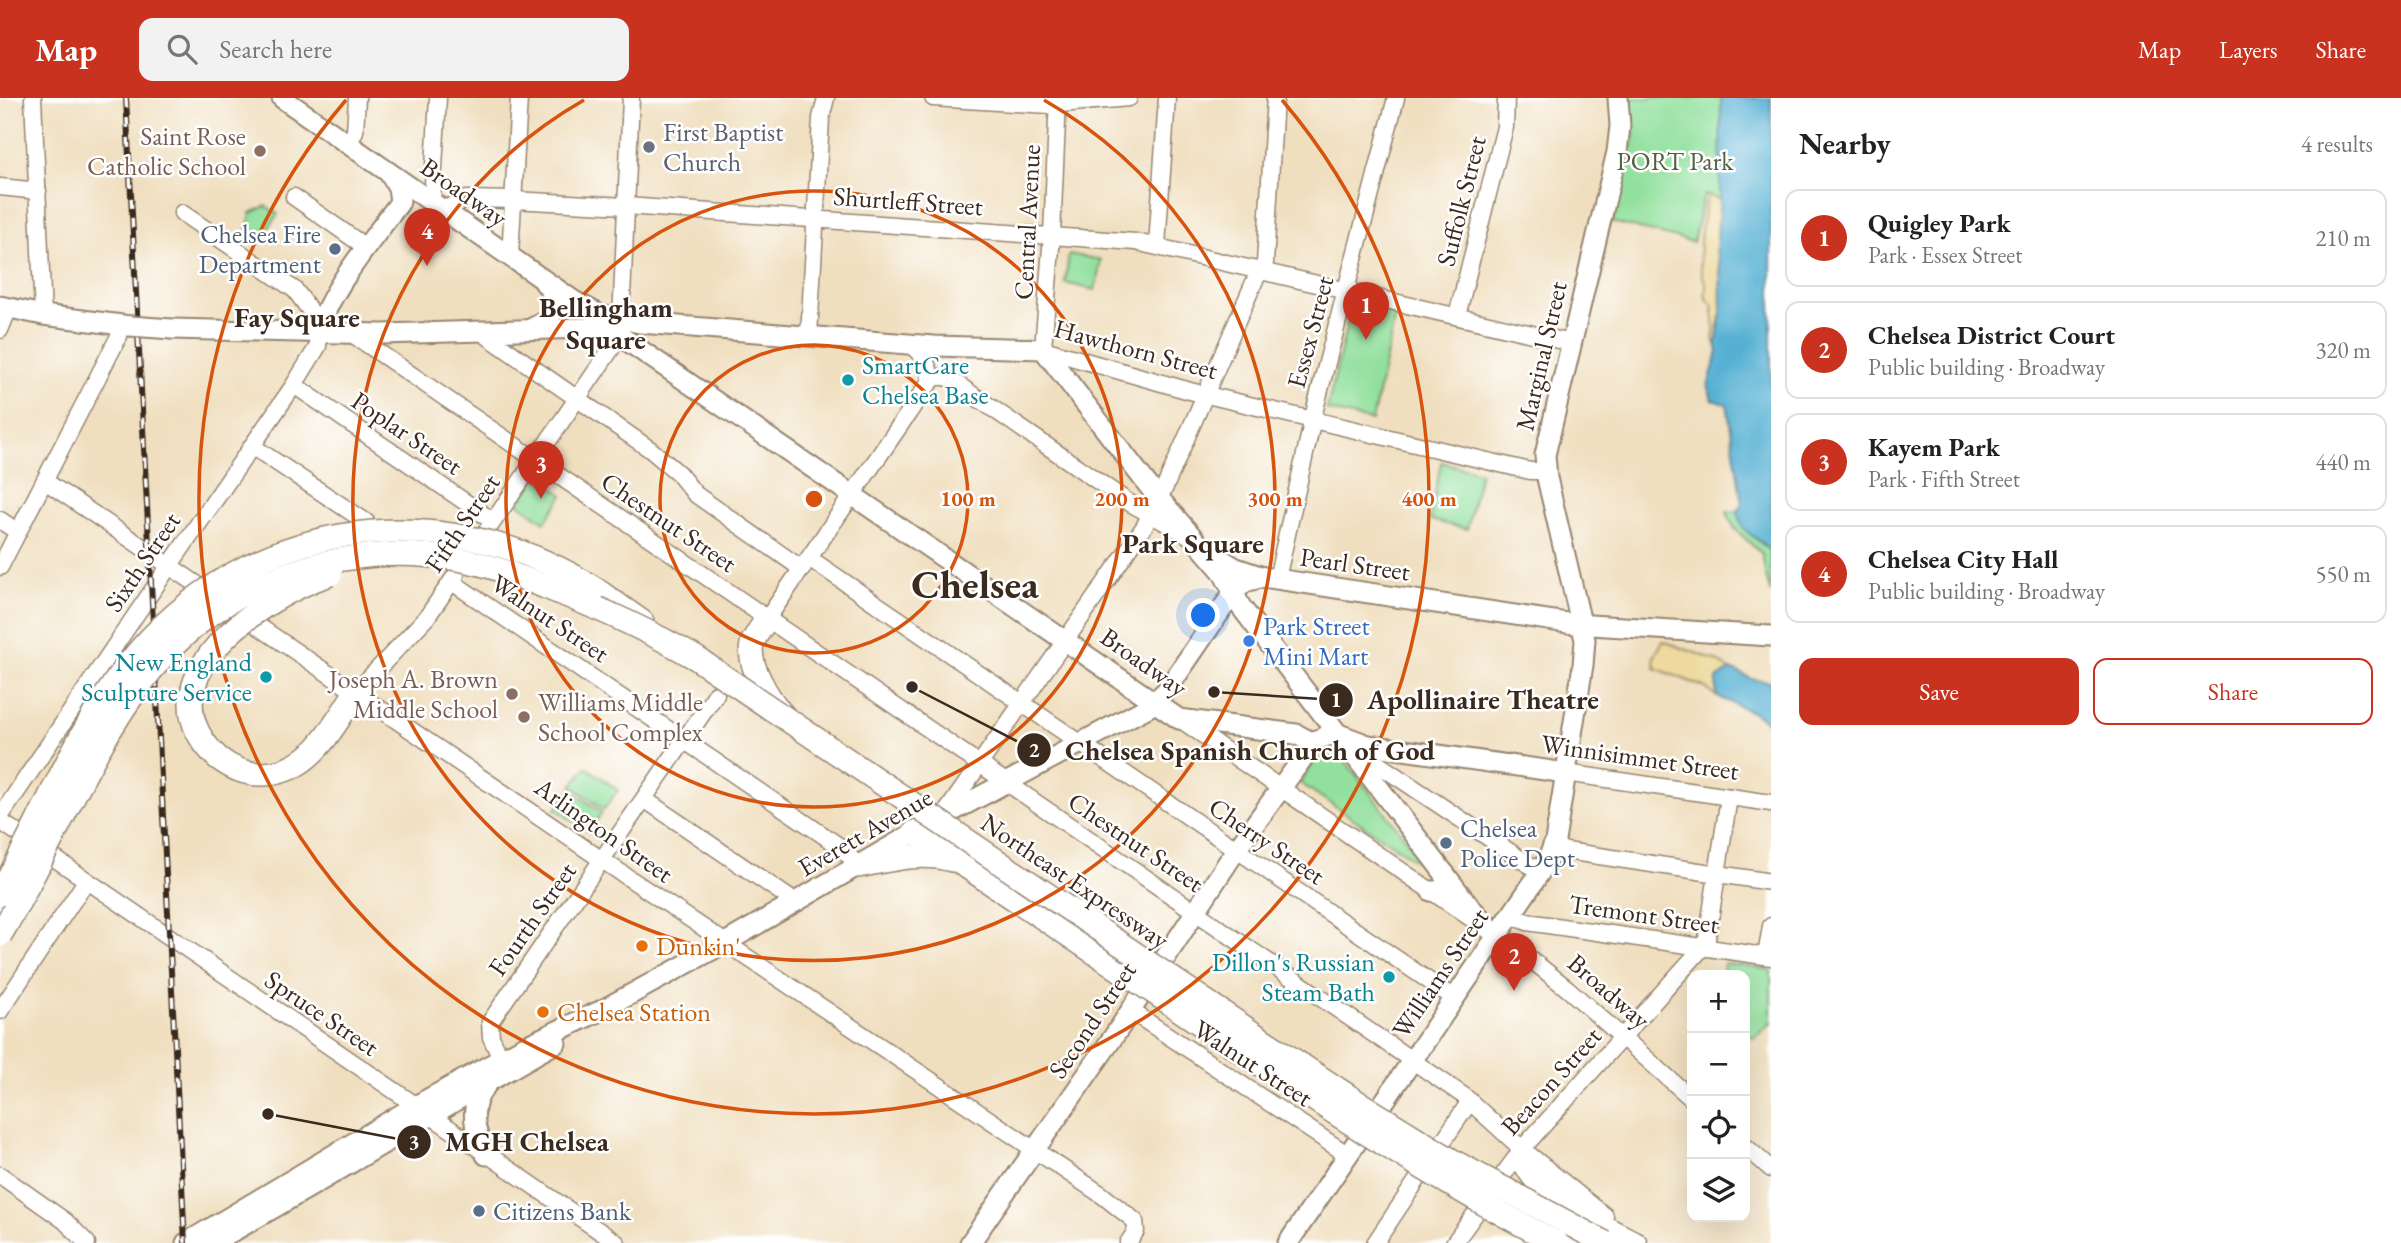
<!DOCTYPE html>
<meta charset="utf-8">
<style>
body{margin:0;font-family:"EB Garamond",serif;background:#f2f2f2;color:#222}
.controls{position:absolute;right:21px;bottom:21px;display:grid;overflow:hidden;border-radius:14px;box-shadow:0 7px 28px #0002}
.controls button{width:63px;height:63px;display:grid;place-items:center;padding:0;border:0;border-bottom:2px solid #e0e0e0;background:#fff;color:#222;font:35px sans-serif}
.you{position:absolute;left:1204px;top:518px;width:24px;height:24px;margin:-18px;border:5px solid #fff;border-radius:50%;background:#1a73e8;box-shadow:0 0 0 10px #1a73e833}
.badge{display:grid;place-items:center;width:46px;height:46px;border-radius:50%;background:#c8321e;color:#fff;font-size:23px;font-weight:700}
.pin{position:absolute;translate:-50% -58px;filter:drop-shadow(0 2px 4px #0008)}
.pin::after{content:'';position:absolute;top:37px;width:24px;height:21px;background:inherit;clip-path:polygon(0 0,100% 0,50% 100%)}
.list{margin:0;padding:0;list-style:none}
h2{display:flex;justify-content:space-between;align-items:center;height:91px;margin:0;padding:0 28px;font-size:30px}
h2 small{font-size:23px;font-weight:400;color:#767676}
.list li{display:grid;grid-template-columns:46px 1fr auto;gap:21px;align-items:center;box-sizing:border-box;height:98px;margin:0 14px 14px;padding:0 14px;border:2px solid #e0e0e0;border-radius:14px}
.list b{display:block;font-size:26px;white-space:nowrap}
.list p{margin:0;font-size:23px;white-space:nowrap;color:#767676}
.list em{font-size:23px;font-style:normal;color:#767676}
.actions{display:flex;gap:14px;padding:21px 28px}
.actions a{flex:1;padding:16px 0;border:2px solid #c8321e;border-radius:14px;text-align:center;font-size:24px;color:#c8321e}
.actions .main{background:#c8321e;color:#fff}
.icon{flex:none;width:38px;height:38px;fill:none;stroke:currentColor;stroke-width:2;stroke-linecap:round;stroke-linejoin:round}
.map{position:relative;flex:none;width:1771px;height:1145px;overflow:hidden}
header{display:flex;align-items:center;gap:42px;box-sizing:border-box;height:98px;padding:0 35px;background:#c8321e;color:#fff}
header strong{font-size:33px}
nav{display:flex;gap:38px;margin-inline-start:auto;font-size:24px}
.search{width:490px;height:63px;background:#f2f2f2;display:flex;align-items:center;gap:18px;box-sizing:border-box;padding:0 24px;border-radius:14px;color:#767676;font-size:26px}
main{display:flex}
aside{flex:1;background:#fff}
.map>svg:first-child{display:block}
.green{fill:#92e09d;stroke:#66855e;stroke-width:2}
.sand{fill:#eeda9e;stroke:#94825e;stroke-width:2}
.water{fill:#55b0d3;stroke:#486d78;stroke-width:2}
.lines{fill:none;stroke-linecap:round;stroke-linejoin:round}
.minor-casing{stroke:#96846e;stroke-width:19}
.major-casing{stroke:#96846e;stroke-width:23}
.highway-casing{stroke:#96846e;stroke-width:26}
.minor{stroke:#fff;stroke-width:16}
.major{stroke:#fff;stroke-width:19}
.highway{stroke:#fff;stroke-width:23}
.rail-casing{stroke:#3b2a1e;stroke-width:6}
.rail{stroke:#fff;stroke-width:3.5;stroke-dasharray:10;stroke-linecap:butt}
.major-bridge-casing{stroke:#96846e;stroke-width:23;stroke-linecap:butt}
.highway-bridge-casing{stroke:#96846e;stroke-width:26;stroke-linecap:butt}
.major-bridge{stroke:#fff;stroke-width:19}
.highway-bridge{stroke:#fff;stroke-width:23}
.ring{fill:none;stroke:#d7540e;stroke-width:3.5}
.worship-dot{fill:#6b7280;stroke:#fff;stroke-width:2.5}
.education-dot{fill:#8d6e63;stroke:#fff;stroke-width:2.5}
.service-dot{fill:#5c6f8a;stroke:#fff;stroke-width:2.5}
.culture-dot{fill:#0f9aa8;stroke:#fff;stroke-width:2.5}
.shop-dot{fill:#3f7fe0;stroke:#fff;stroke-width:2.5}
.food-dot{fill:#e8710a;stroke:#fff;stroke-width:2.5}
.labels{text-anchor:middle;dominant-baseline:central;stroke-width:5;stroke-linejoin:round;paint-order:stroke}
.worship-label{font-size:26px;fill:#5b616d;stroke:#fff;text-anchor:start}
.education-label{font-size:26px;fill:#785e54;stroke:#fff;text-anchor:end}
.park-label{font-size:26px;fill:#556144;stroke:#fff}
.street-label{font-size:26px;fill:#3b2a1e;stroke:#fff}
.service-label{font-size:26px;fill:#4e5e75;stroke:#fff;text-anchor:start}
.culture-label{font-size:26px;fill:#0d838f;stroke:#fff;text-anchor:end}
.shop-label{font-size:26px;fill:#366cbe;stroke:#fff;text-anchor:start}
.food-label{font-size:26px;fill:#c56008;stroke:#fff;text-anchor:start}
.neighbourhood-label{font-size:28px;font-weight:bold;fill:#3b2a1e;stroke:#fff}
.town-label{font-size:40px;font-weight:bold;fill:#3b2a1e;stroke:#fff}
.centre{fill:#d7540e;stroke:#fff;stroke-width:3.5}
.ring-label{font-size:21px;text-anchor:middle;font-weight:bold;fill:#d7540e;stroke:#fff;stroke-width:5;stroke-linejoin:round;paint-order:stroke}
.leader{fill:none;stroke:#3b2a1e;stroke-width:2.5}
.callout-dot{fill:#3b2a1e;stroke:#fff;stroke-width:2.5}
.mark-label{font-size:21px;text-anchor:middle;font-weight:bold;fill:#fff}
.callout-label{font-size:28px;text-anchor:middle;font-weight:bold;fill:#3b2a1e;stroke:#fff;stroke-width:5;stroke-linejoin:round;paint-order:stroke}
</style>
<header>
<strong>Map</strong>
<div class="search"><svg class="icon" aria-label="search" viewBox="0 0 24 24"><circle cx="10" cy="10" r="6"/><path d="M15 15l6 6"/></svg>Search here</div>
<nav><a>Map</a><a>Layers</a><a>Share</a></nav>
</header>
<main>
<div class="map">
<svg width="1771" height="1145" viewBox="0 0 1771 1145">
<rect width="100%" height="100%" fill="#fff"/>
<filter id="ink" filterUnits="userSpaceOnUse"><feTurbulence type="fractalNoise" baseFrequency=".0143" numOctaves="2"/><feDisplacementMap in="SourceGraphic" scale="14" xChannelSelector="R" yChannelSelector="G"/><feConvolveMatrix kernelMatrix="1 2 1 2 8 2 1 2 1" color-interpolation-filters="sRGB"/></filter>
<filter id="wash" filterUnits="userSpaceOnUse"><feTurbulence type="fractalNoise" baseFrequency=".00686" numOctaves="4" result="noise"/><feDisplacementMap in="SourceGraphic" scale="28" xChannelSelector="R" yChannelSelector="G"/><feGaussianBlur stdDeviation="1.57" result="paint"/><feColorMatrix in="noise" values="0 0 0 0 0 0 0 0 0 0 0 0 0 0 0 0 0 1.4 0 .05"/><feComposite in="paint" operator="in"/></filter>
<g filter="url(#wash)">
<rect width="100%" height="100%" fill="#f0dfbf"/>
<g class="green">
<path d="M1629,0H1721L1720,102L1704,97L1693,144L1612,124L1634,41Z"/>
<path d="M266,108L278,116L261,141L247,131L251,115Z"/>
<path d="M1069,156L1101,162L1095,192L1065,185Z"/>
<path d="M1352,204L1396,214L1372,323L1327,312Z"/>
<path d="M1441,364L1480,374L1467,431L1430,422Z"/>
<path d="M537,378L563,397L545,424L518,405Z"/>
<path d="M1738,413L1745,432L1770,453L1771,496L1766,479L1762,456L1735,431L1727,414Z"/>
<path d="M1322,652L1339,655L1430,772L1300,685Z"/>
<path d="M586,669L618,692L604,711L572,688Z"/>
<path d="M570,692L602,714L589,734L556,711Z"/>
<path d="M1724,865L1771,872V925L1754,940L1745,935V877H1723Z"/>
</g>
<g class="sand">
<path d="M1708,97L1720,102C1718,109 1719,117 1718,124C1714,164 1730,206 1716,246L1713,241L1715,230L1712,206C1703,200 1706,197 1706,187C1705,180 1704,183 1702,176C1696,152 1702,121 1708,97Z"/>
<path d="M1663,543L1715,562L1730,572L1717,581L1716,598L1704,589L1655,570L1654,559Z"/>
</g>
<g class="water">
<path d="M1721,0H1771V458C1768,444 1751,440 1743,429C1740,425 1739,418 1738,413L1742,406L1727,306L1712,302L1708,288L1718,253L1716,246L1721,217L1720,168L1716,152L1720,102Z"/>
<path d="M1730,572L1736,573L1752,581L1771,584V626L1750,613L1716,598L1717,581Z"/>
</g>
</g>
<g filter="url(#ink)">
<g class="lines">
<defs>
<g id="minor">
<path d="M33,0L43,217"/>
<path d="M933,0L1049,7L1129,0"/>
<path d="M1058,0L1052,137L1043,251L1190,293L1530,373H1546"/>
<path d="M349,46L355,33L357,0"/>
<path d="M0,89L38,93"/>
<path d="M294,99L367,150"/>
<path d="M432,104L438,0"/>
<path d="M444,111L467,101L513,102L626,108L1136,144L1571,245"/>
<path d="M1157,148L1167,0"/>
<path d="M510,158L519,0"/>
<path d="M1457,218L1505,29L1506,0"/>
<path d="M621,222L631,0"/>
<path d="M0,232L9,210"/>
<path d="M480,233L651,352L678,375L695,396L802,471"/>
<path d="M352,236L1464,998L1522,1051L1605,1118"/>
<path d="M809,238L821,20L826,0"/>
<path d="M294,287L493,423"/>
<path d="M928,287L935,279H947L1128,404L1188,437"/>
<path d="M252,348L366,424"/>
<path d="M45,383L602,762L1102,1097L1135,1123L1136,1133L1128,1145"/>
<path d="M0,422L18,434"/>
<path d="M475,450L620,238"/>
<path d="M809,460L1454,900"/>
<path d="M0,469L119,238L121,228"/>
<path d="M1277,481L1316,307L1396,0"/>
<path d="M452,484L842,750L858,768"/>
<path d="M767,521L929,285C933,270 921,254 909,246"/>
<path d="M356,594L427,519L456,477"/>
<path d="M1181,622L1529,860L1568,891L1692,1001"/>
<path d="M1354,650L1540,774"/>
<path d="M1566,675L1771,705"/>
<path d="M644,701L795,804"/>
<path d="M945,716L1144,429L1165,389L1255,182L1265,165L1275,0"/>
<path d="M0,719L137,515L294,287L318,248L319,236L312,215L295,192L182,115"/>
<path d="M0,723L617,1145"/>
<path d="M1553,749L1566,753L1771,784"/>
<path d="M1511,817L1527,824L1771,859"/>
<path d="M1766,858L1771,828"/>
<path d="M0,913L86,783"/>
<path d="M1131,913L1348,1057"/>
<path d="M506,971L491,939L490,924L716,596"/>
<path d="M1745,1048L1771,1071"/>
<path d="M0,1077L65,1123L87,1145"/>
<path d="M1375,1145L1470,1003"/>
<path d="M1454,1145L1522,1051L1703,849L1707,841L1729,699"/>
</g>
<g id="major">
<path d="M282,0L574,203L600,217L640,225L934,248L1043,251L1151,391L1222,473L1241,509L1470,809L1497,837"/>
<path d="M0,208L43,217L130,228"/>
<path d="M532,230L546,223L555,211L554,197L544,184"/>
<path d="M172,231L382,236L587,230L602,231L620,238L1179,621L1296,636L1313,645"/>
<path d="M319,236C323,199 377,136 400,104L398,89L389,75"/>
<path d="M1213,456L1236,470L1263,479L1574,526L1771,538"/>
<path d="M1431,793H1440L1446,785L1445,776"/>
<path d="M486,1057C474,1032 467,1009 487,986"/>
<path d="M186,1145L415,1008L521,950L602,912L725,845L938,721L1150,608L1166,593L1233,495L1245,484L1263,479"/>
<path d="M212,1145C328,1081 440,1010 556,945"/>
<path d="M970,1145L1116,935L1236,752L1316,642L1336,635L1368,647L1566,675"/>
<path d="M1288,1145L1535,782L1548,761L1555,743L1583,567L1585,542L1547,380L1545,357L1617,54L1620,28L1618,0"/>
</g>
<g id="highway">
<path d="M595,491L642,524"/>
<path d="M767,521C762,529 755,537 752,546C747,567 769,602 783,617"/>
<path d="M218,660C231,670 246,677 263,676C311,675 332,630 356,594"/>
<path d="M915,734L1128,877"/>
<path d="M858,768C889,762 921,753 952,762"/>
<path d="M1522,1051C1522,1092 1604,1129 1635,1145"/>
</g>
</defs>
<use href="#minor" class="minor-casing"/>
<use href="#major" class="major-casing"/>
<use href="#highway" class="highway-casing"/>
<use href="#minor" class="minor"/>
<use href="#major" class="major"/>
<use href="#highway" class="highway"/>
<defs>
<path id="rail" d="M126,0L185,1145"/>
</defs>
<use href="#rail" class="rail-casing"/>
<use href="#rail" class="rail"/>
<defs>
<path id="major-bridge" d="M130,228L172,231"/>
<g id="highway-bridge">
<path d="M218,660C135,583 264,497 330,476"/>
<path d="M0,796C43,720 75,634 129,565C244,420 441,393 595,491"/>
<path d="M0,837C52,751 87,654 149,575C223,482 341,442 457,461C488,466 518,478 548,490C599,510 648,532 696,560L1263,942L1359,1005L1456,1065L1605,1145"/>
<path d="M1128,877C1268,971 1407,1068 1557,1145"/>
</g>
</defs>
<use href="#major-bridge" class="major-bridge-casing"/>
<use href="#highway-bridge" class="highway-bridge-casing"/>
<use href="#major-bridge" class="major-bridge"/>
<use href="#highway-bridge" class="highway-bridge"/>
</g>
</g>
<g class="ring">
<circle cx="814" cy="401" r="154"/>
<circle cx="814" cy="401" r="308"/>
<path d="M1044 2A461 461 0 1 1 584 2"/>
<path d="M1282 2A615 615 0 1 1 346 2"/>
</g>
<circle class="worship-dot" cx="649" cy="49" r="7"/>
<g class="education-dot">
<circle cx="260" cy="53" r="7"/>
<circle cx="512" cy="596" r="7"/>
<circle cx="524" cy="619" r="7"/>
</g>
<g class="service-dot">
<circle cx="335" cy="151" r="7"/>
<circle cx="1446" cy="745" r="7"/>
<circle cx="479" cy="1113" r="7"/>
</g>
<g class="culture-dot">
<circle cx="848" cy="282" r="7"/>
<circle cx="266" cy="579" r="7"/>
<circle cx="1389" cy="879" r="7"/>
</g>
<circle class="shop-dot" cx="1249" cy="543" r="7"/>
<g class="food-dot">
<circle cx="642" cy="848" r="7"/>
<circle cx="543" cy="914" r="7"/>
</g>
<g class="labels">
<g class="worship-label">
<text x="663" y="34">First Baptist<tspan x="663" dy="30">Church</tspan></text>
</g>
<g class="education-label">
<text x="246" y="38">Saint Rose<tspan x="246" dy="30">Catholic School</tspan></text>
<text x="498" y="581">Joseph A. Brown<tspan x="498" dy="30">Middle School</tspan></text>
<text x="538" y="604" text-anchor="start">Williams Middle<tspan x="538" dy="30">School Complex</tspan></text>
</g>
<g class="park-label">
<text x="1675" y="63">PORT Park</text>
</g>
<g class="street-label">
<text transform="translate(464 94) rotate(35)">Broadway</text>
<text transform="translate(908 103) rotate(4)">Shurtleff Street</text>
<text transform="translate(1461 103) rotate(-76)">Suffolk Street</text>
<text transform="translate(1027 124) rotate(-87)">Central Avenue</text>
<text transform="translate(1310 234) rotate(-75)">Essex Street</text>
<text transform="translate(1136 251) rotate(15)">Hawthorn Street</text>
<text transform="translate(1541 258) rotate(-77)">Marginal Street</text>
<text transform="translate(407 335) rotate(34)">Poplar Street</text>
<text transform="translate(669 424) rotate(34)">Chestnut Street</text>
<text transform="translate(462 425) rotate(-56)">Fifth Street</text>
<text transform="translate(142 464) rotate(-56)">Sixth Street</text>
<text transform="translate(1355 466) rotate(8)">Pearl Street</text>
<text transform="translate(550 520) rotate(34)">Walnut Street</text>
<text transform="translate(1144 564) rotate(35)">Broadway</text>
<text transform="translate(1640 659) rotate(8)">Winnisimmet Street</text>
<text transform="translate(604 732) rotate(35)">Arlington Street</text>
<text transform="translate(865 734) rotate(-30)">Everett Avenue</text>
<text transform="translate(1267 743) rotate(34)">Cherry Street</text>
<text transform="translate(1136 744) rotate(34)">Chestnut Street</text>
<text transform="translate(1075 783) rotate(34)">Northeast Expressway</text>
<text transform="translate(1644 816) rotate(8)">Tremont Street</text>
<text transform="translate(532 821) rotate(-55)">Fourth Street</text>
<text transform="translate(1440 875) rotate(-56)">Williams Street</text>
<text transform="translate(1609 893) rotate(41)">Broadway</text>
<text transform="translate(322 915) rotate(34)">Spruce Street</text>
<text transform="translate(1092 922) rotate(-56)">Second Street</text>
<text transform="translate(1253 965) rotate(33)">Walnut Street</text>
<text transform="translate(1551 983) rotate(-48)">Beacon Street</text>
</g>
<g class="service-label">
<text x="321" y="136" text-anchor="end">Chelsea Fire<tspan x="321" dy="30">Department</tspan></text>
<text x="1460" y="730">Chelsea<tspan x="1460" dy="30">Police Dept</tspan></text>
<text x="493" y="1113">Citizens Bank</text>
</g>
<g class="culture-label">
<text x="862" y="267" text-anchor="start">SmartCare<tspan x="862" dy="30">Chelsea Base</tspan></text>
<text x="252" y="564">New England<tspan x="252" dy="30">Sculpture Service</tspan></text>
<text x="1375" y="864">Dillon's Russian<tspan x="1375" dy="30">Steam Bath</tspan></text>
</g>
<g class="shop-label">
<text x="1263" y="528">Park Street<tspan x="1263" dy="30">Mini Mart</tspan></text>
</g>
<g class="food-label">
<text x="656" y="848">Dunkin'</text>
<text x="557" y="914">Chelsea Station</text>
</g>
<g class="neighbourhood-label">
<text x="606" y="209">Bellingham<tspan x="606" dy="32">Square</tspan></text>
<text x="297" y="219">Fay Square</text>
<text x="1193" y="445">Park Square</text>
</g>
<g class="town-label">
<text x="975" y="486">Chelsea</text>
</g>
</g>
<circle cx="814" cy="401" r="10" class="centre"/>
<g class="ring-label">
<text x="968" y="408">100 m</text>
<text x="1122" y="408">200 m</text>
<text x="1275" y="408">300 m</text>
<text x="1429" y="408">400 m</text>
</g>
<path class="leader" d="M1214 594L1336 602M912 589L1034 652M268 1016L414 1044"/>
<g class="callout-dot">
<circle cx="1214" cy="594" r="7"/>
<circle cx="912" cy="589" r="7"/>
<circle cx="268" cy="1016" r="7"/>
<circle cx="1336" cy="602" r="18"/>
<circle cx="1034" cy="652" r="18"/>
<circle cx="414" cy="1044" r="18"/>
</g>
<g class="mark-label">
<text x="1336" y="609">1</text>
<text x="1034" y="659">2</text>
<text x="414" y="1051">3</text>
</g>
<g class="callout-label">
<text x="1483" y="611">Apollinaire Theatre</text>
<text x="1250" y="662">Chelsea Spanish Church of God</text>
<text x="527" y="1053">MGH Chelsea</text>
</g>
</svg>
<div class="controls">
<button>+</button>
<button>−</button>
<button><svg class="icon" aria-label="locate" viewBox="0 0 24 24"><circle cx="12" cy="12" r="6"/><path d="M12 2v4M12 18v4M2 12h4M18 12h4"/></svg></button>
<button><svg class="icon" aria-label="layers" viewBox="0 0 24 24"><path d="M12 4l9 5-9 5-9-5zM3 14l9 5 9-5"/></svg></button>
</div>
<div class="you"></div>
<div class="pin badge" style="left:1366px;top:242px">1</div>
<div class="pin badge" style="left:1514px;top:893px">2</div>
<div class="pin badge" style="left:541px;top:401px">3</div>
<div class="pin badge" style="left:427px;top:168px">4</div>
</div>
<aside>
<h2>Nearby<small>4 results</small></h2>
<ul class="list">
<li><span class="badge">1</span><div><b>Quigley Park</b><p>Park · Essex Street</p></div><em>210 m</em></li>
<li><span class="badge">2</span><div><b>Chelsea District Court</b><p>Public building · Broadway</p></div><em>320 m</em></li>
<li><span class="badge">3</span><div><b>Kayem Park</b><p>Park · Fifth Street</p></div><em>440 m</em></li>
<li><span class="badge">4</span><div><b>Chelsea City Hall</b><p>Public building · Broadway</p></div><em>550 m</em></li>
</ul>
<div class="actions"><a class="main">Save</a><a>Share</a></div>
</aside>
</main>
